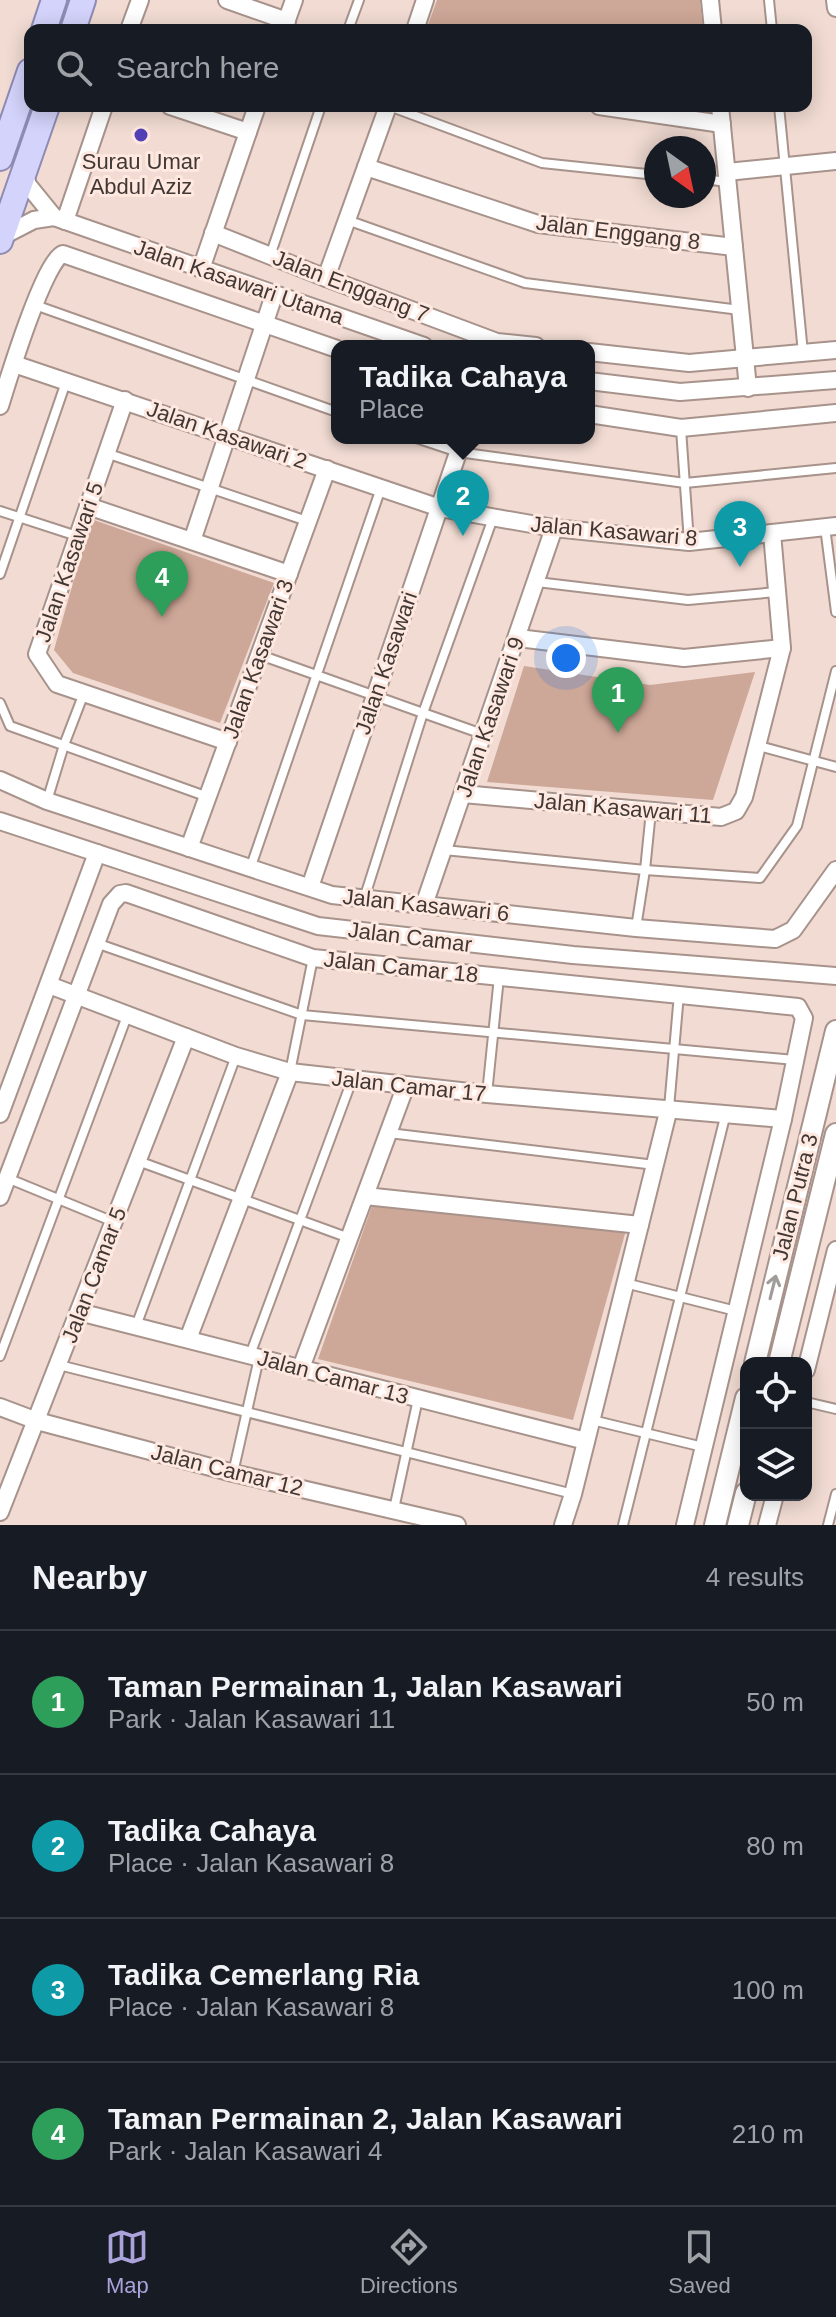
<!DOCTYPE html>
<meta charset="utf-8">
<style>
body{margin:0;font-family:Helvetica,sans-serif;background:#242831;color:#f1f3f6}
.controls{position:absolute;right:24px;bottom:24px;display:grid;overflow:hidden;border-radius:16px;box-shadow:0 4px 20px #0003}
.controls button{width:72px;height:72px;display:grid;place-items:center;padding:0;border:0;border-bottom:2px solid #363941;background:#171b24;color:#f1f3f6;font:40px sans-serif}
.compass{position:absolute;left:644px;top:136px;width:72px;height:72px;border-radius:50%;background:#171b24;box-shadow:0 4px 20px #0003;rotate:147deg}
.you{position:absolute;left:566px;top:658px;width:28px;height:28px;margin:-20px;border:6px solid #fff;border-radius:50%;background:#1a73e8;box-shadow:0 0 0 12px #1a73e833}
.badge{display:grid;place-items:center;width:52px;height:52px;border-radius:50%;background:#aaa2da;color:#fff;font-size:26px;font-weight:700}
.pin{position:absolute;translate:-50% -66px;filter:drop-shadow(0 2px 4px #0008)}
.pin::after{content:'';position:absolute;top:42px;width:28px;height:24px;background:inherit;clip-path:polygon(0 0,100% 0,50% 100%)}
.popup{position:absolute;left:331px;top:340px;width:264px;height:104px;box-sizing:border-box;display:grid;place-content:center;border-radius:16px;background:#171b24;filter:drop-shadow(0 2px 6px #0005);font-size:26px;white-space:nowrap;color:#9ea1a6}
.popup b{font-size:30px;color:#f1f3f6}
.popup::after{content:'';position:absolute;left:50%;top:100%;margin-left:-16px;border:16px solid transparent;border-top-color:#171b24}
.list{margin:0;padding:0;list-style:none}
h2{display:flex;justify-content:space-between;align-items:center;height:104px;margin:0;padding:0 32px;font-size:34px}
h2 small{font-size:26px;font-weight:400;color:#9ea1a6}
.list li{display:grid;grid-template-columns:52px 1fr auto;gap:24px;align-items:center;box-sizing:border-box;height:144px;padding:0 32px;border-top:2px solid #363941}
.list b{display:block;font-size:30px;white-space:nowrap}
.list p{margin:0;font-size:26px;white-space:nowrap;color:#9ea1a6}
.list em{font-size:26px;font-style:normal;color:#9ea1a6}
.icon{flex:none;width:44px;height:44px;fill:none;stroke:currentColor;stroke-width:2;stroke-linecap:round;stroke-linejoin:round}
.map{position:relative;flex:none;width:836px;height:1525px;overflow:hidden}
.search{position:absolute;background:#171b24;box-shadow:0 4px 20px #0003;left:24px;right:24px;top:24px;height:88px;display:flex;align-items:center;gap:20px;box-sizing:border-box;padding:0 28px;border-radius:16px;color:#9ea1a6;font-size:30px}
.sheet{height:680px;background:#171b24}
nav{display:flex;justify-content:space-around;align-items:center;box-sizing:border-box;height:112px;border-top:2px solid #363941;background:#171b24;font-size:22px;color:#9ea1a6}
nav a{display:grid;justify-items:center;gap:4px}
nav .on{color:#aaa2da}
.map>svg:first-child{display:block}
.green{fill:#cda797}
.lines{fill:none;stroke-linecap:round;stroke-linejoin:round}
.service-casing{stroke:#a7938b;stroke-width:12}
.minor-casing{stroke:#a7938b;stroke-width:20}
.tertiary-casing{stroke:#a7938b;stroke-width:24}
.primary-casing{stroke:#8d8ab4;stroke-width:28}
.service{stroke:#fff;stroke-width:8}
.minor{stroke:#fff;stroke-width:16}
.tertiary{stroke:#fff;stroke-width:20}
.primary{stroke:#d3d3fb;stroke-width:24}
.oneway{stroke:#a09c9a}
.poi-dot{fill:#5340b7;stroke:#fee8df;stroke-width:3}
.labels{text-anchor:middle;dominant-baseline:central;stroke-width:6;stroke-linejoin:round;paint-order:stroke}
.poi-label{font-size:22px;fill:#413835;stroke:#fee8df}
.street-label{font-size:22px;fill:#413835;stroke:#fee8df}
</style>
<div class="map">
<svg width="836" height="1525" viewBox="0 0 836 1525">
<rect width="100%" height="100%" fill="#f1dbd2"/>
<g class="green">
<path d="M437,0H700L703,30H426Z"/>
<path d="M91,519L274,583L220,723L73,673L54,650Z"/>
<path d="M524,666L650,685L755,672L713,800L487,782Z"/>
<path d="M372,1206L628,1223L573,1420L318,1359Z"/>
</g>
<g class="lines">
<defs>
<g id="service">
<path d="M769,0L772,30"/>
<path d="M348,30L359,0"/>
<path d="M389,106L542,163L656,175"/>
<path d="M779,106L803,353"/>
<path d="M704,179L727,182"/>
<path d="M347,220L525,283L740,310"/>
<path d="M270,256L321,106"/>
<path d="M35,305L337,412"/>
<path d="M681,429L689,542"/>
<path d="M416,438L458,452L685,483L836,468"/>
<path d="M106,453L307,521"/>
<path d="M0,511L77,536"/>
<path d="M825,527L836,612"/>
<path d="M0,574L66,382"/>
<path d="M537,582L688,600L777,592"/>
<path d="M260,655L485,735"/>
<path d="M0,703L10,726L208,797"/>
<path d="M759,746L836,767"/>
<path d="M47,801L64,745L84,693"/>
<path d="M444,850L645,870L760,878L797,826L836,671"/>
<path d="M250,869L381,488"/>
<path d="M364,899L423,713L493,518"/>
<path d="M636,928L645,870L651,811"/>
<path d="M96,943L302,1015L795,1060"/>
<path d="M290,1072L313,958"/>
<path d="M487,1094L499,977"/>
<path d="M669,1108L679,994"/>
<path d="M389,1133L655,1165"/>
<path d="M138,1161L349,1238"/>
<path d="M7,1178L114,1222"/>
<path d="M625,1283L736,1311"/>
<path d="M136,1326L236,1056"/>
<path d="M250,1355L352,1080"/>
<path d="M0,1356L127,1016"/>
<path d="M59,1365L573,1494"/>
<path d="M806,1402L836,1409"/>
<path d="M592,1420L703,1447"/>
<path d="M233,1473L259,1358"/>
<path d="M394,1509L418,1399"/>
<path d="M623,1525L726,1113"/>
<path d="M828,1525L836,1494"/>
</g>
<g id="minor">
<path d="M227,0L287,21"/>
<path d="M710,0L713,30"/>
<path d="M835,0L836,8"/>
<path d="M284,28L294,0"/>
<path d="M129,30L140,0"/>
<path d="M415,30L425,0"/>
<path d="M170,106L248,132"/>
<path d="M599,106L722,124"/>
<path d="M720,106L748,388"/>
<path d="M366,167L538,224L734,247"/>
<path d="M24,172L28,185L54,217L424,346"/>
<path d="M727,172L836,161"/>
<path d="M65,221L104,106"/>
<path d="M213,233L326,278L497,342L536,346"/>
<path d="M1,237L34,220L54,217"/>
<path d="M201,269L257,106"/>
<path d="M326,278L388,106"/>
<path d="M589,352L689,363L836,350"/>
<path d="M14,364L440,508L554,528L689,542L836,526"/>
<path d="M589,381L680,392L836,380"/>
<path d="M125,400L37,654L57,684L228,742"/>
<path d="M0,406C8,380 44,261 63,254L337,349"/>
<path d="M589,414L681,428L836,413"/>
<path d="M88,506L289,574"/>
<path d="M192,541L274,295"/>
<path d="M518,638L684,658L782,648"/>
<path d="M0,780L47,801L332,895L636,928L775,939L793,930L836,870"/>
<path d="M463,794L721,817L736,811L744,797L782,648L772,533"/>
<path d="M0,821L318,926L573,955L836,976"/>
<path d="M189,848L327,469"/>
<path d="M310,887L463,438"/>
<path d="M424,905L554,528"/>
<path d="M49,985L236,1056L290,1072L487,1094L783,1119"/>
<path d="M0,1114L97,853"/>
<path d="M365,1196L640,1225"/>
<path d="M0,1197L111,904L120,894L126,893L313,958L798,1007L804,1018L783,1119L685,1525"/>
<path d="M79,1312L586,1441"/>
<path d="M188,1339L290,1072"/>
<path d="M301,1368L406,1085"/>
<path d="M806,1370L836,1250"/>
<path d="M0,1407L37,1421L233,1473L457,1525"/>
<path d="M0,1512L186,1037"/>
<path d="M563,1525L573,1494L669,1108"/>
<path d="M767,1525L775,1495"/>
</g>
<g id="tertiary">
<path d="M755,1363L836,1031"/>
<path d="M779,1363L836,1134"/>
<path d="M715,1525L746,1398"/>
<path d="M738,1525L746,1493"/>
</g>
<g id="primary">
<path d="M44,30L54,0"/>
<path d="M73,30L83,0"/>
<path d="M0,158L30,71"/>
<path d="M0,241L47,106"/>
</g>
</defs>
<use href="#service" class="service-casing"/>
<use href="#minor" class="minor-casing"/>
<use href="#tertiary" class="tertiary-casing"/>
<use href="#primary" class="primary-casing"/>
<use href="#service" class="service"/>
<use href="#minor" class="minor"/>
<use href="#tertiary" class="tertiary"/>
<use href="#primary" class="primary"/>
</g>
<defs><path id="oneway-shaft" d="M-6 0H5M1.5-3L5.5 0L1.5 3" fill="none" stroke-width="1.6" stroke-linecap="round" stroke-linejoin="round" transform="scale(2)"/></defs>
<use class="oneway" href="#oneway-shaft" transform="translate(773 1287) rotate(-76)"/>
<circle class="poi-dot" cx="141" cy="135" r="8"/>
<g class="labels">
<g class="poi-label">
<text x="141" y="161">Surau Umar<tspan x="141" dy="25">Abdul Aziz</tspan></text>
</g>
<g class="street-label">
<text transform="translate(618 232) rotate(7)">Jalan Enggang 8</text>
<text transform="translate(239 282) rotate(19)">Jalan Kasawari Utama</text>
<text transform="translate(351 286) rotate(21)">Jalan Enggang 7</text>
<text transform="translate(227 435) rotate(19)">Jalan Kasawari 2</text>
<text transform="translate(614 531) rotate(5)">Jalan Kasawari 8</text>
<text transform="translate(69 562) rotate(-71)">Jalan Kasawari 5</text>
<text transform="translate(258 659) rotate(-70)">Jalan Kasawari 3</text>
<text transform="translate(386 663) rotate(-71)">Jalan Kasawari</text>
<text transform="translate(490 717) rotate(-71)">Jalan Kasawari 9</text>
<text transform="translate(623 808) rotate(5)">Jalan Kasawari 11</text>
<text transform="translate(426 905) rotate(6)">Jalan Kasawari 6</text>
<text transform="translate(410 937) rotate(7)">Jalan Camar</text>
<text transform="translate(401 967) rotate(6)">Jalan Camar 18</text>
<text transform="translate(409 1086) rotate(6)">Jalan Camar 17</text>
<text transform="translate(795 1197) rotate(-76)">Jalan Putra 3</text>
<text transform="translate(94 1275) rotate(-69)">Jalan Camar 5</text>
<text transform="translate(333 1377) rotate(15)">Jalan Camar 13</text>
<text transform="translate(227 1470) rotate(14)">Jalan Camar 12</text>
</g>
</g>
</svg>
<div class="controls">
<button><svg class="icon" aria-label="locate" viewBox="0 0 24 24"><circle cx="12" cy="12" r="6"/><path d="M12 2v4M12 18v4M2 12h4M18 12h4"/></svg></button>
<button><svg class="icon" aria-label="layers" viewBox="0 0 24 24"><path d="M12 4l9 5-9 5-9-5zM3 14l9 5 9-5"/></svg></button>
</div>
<svg class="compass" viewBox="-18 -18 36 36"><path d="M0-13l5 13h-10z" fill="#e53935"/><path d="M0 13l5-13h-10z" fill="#9ea1a6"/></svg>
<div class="you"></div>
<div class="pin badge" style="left:618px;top:733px;background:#2e9e5b">1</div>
<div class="pin badge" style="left:463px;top:536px;background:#0f9aa8">2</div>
<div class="popup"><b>Tadika Cahaya</b>Place</div>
<div class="pin badge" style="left:740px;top:567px;background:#0f9aa8">3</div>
<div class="pin badge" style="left:162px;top:617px;background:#2e9e5b">4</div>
<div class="search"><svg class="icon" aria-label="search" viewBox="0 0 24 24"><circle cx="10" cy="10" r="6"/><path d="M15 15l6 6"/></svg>Search here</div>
</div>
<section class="sheet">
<h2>Nearby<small>4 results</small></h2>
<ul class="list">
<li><span class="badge" style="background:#2e9e5b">1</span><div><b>Taman Permainan 1, Jalan Kasawari</b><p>Park · Jalan Kasawari 11</p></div><em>50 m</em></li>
<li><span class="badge" style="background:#0f9aa8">2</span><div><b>Tadika Cahaya</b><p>Place · Jalan Kasawari 8</p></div><em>80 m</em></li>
<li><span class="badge" style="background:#0f9aa8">3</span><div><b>Tadika Cemerlang Ria</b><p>Place · Jalan Kasawari 8</p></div><em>100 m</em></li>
<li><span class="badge" style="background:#2e9e5b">4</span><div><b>Taman Permainan 2, Jalan Kasawari</b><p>Park · Jalan Kasawari 4</p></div><em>210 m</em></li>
</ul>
</section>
<nav>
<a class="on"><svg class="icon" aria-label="map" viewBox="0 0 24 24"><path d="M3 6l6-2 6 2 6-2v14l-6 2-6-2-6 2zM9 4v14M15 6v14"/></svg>Map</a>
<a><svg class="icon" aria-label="directions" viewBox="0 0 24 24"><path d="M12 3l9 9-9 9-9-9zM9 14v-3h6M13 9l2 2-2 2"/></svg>Directions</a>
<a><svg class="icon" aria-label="saved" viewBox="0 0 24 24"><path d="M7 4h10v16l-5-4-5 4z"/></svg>Saved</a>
</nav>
